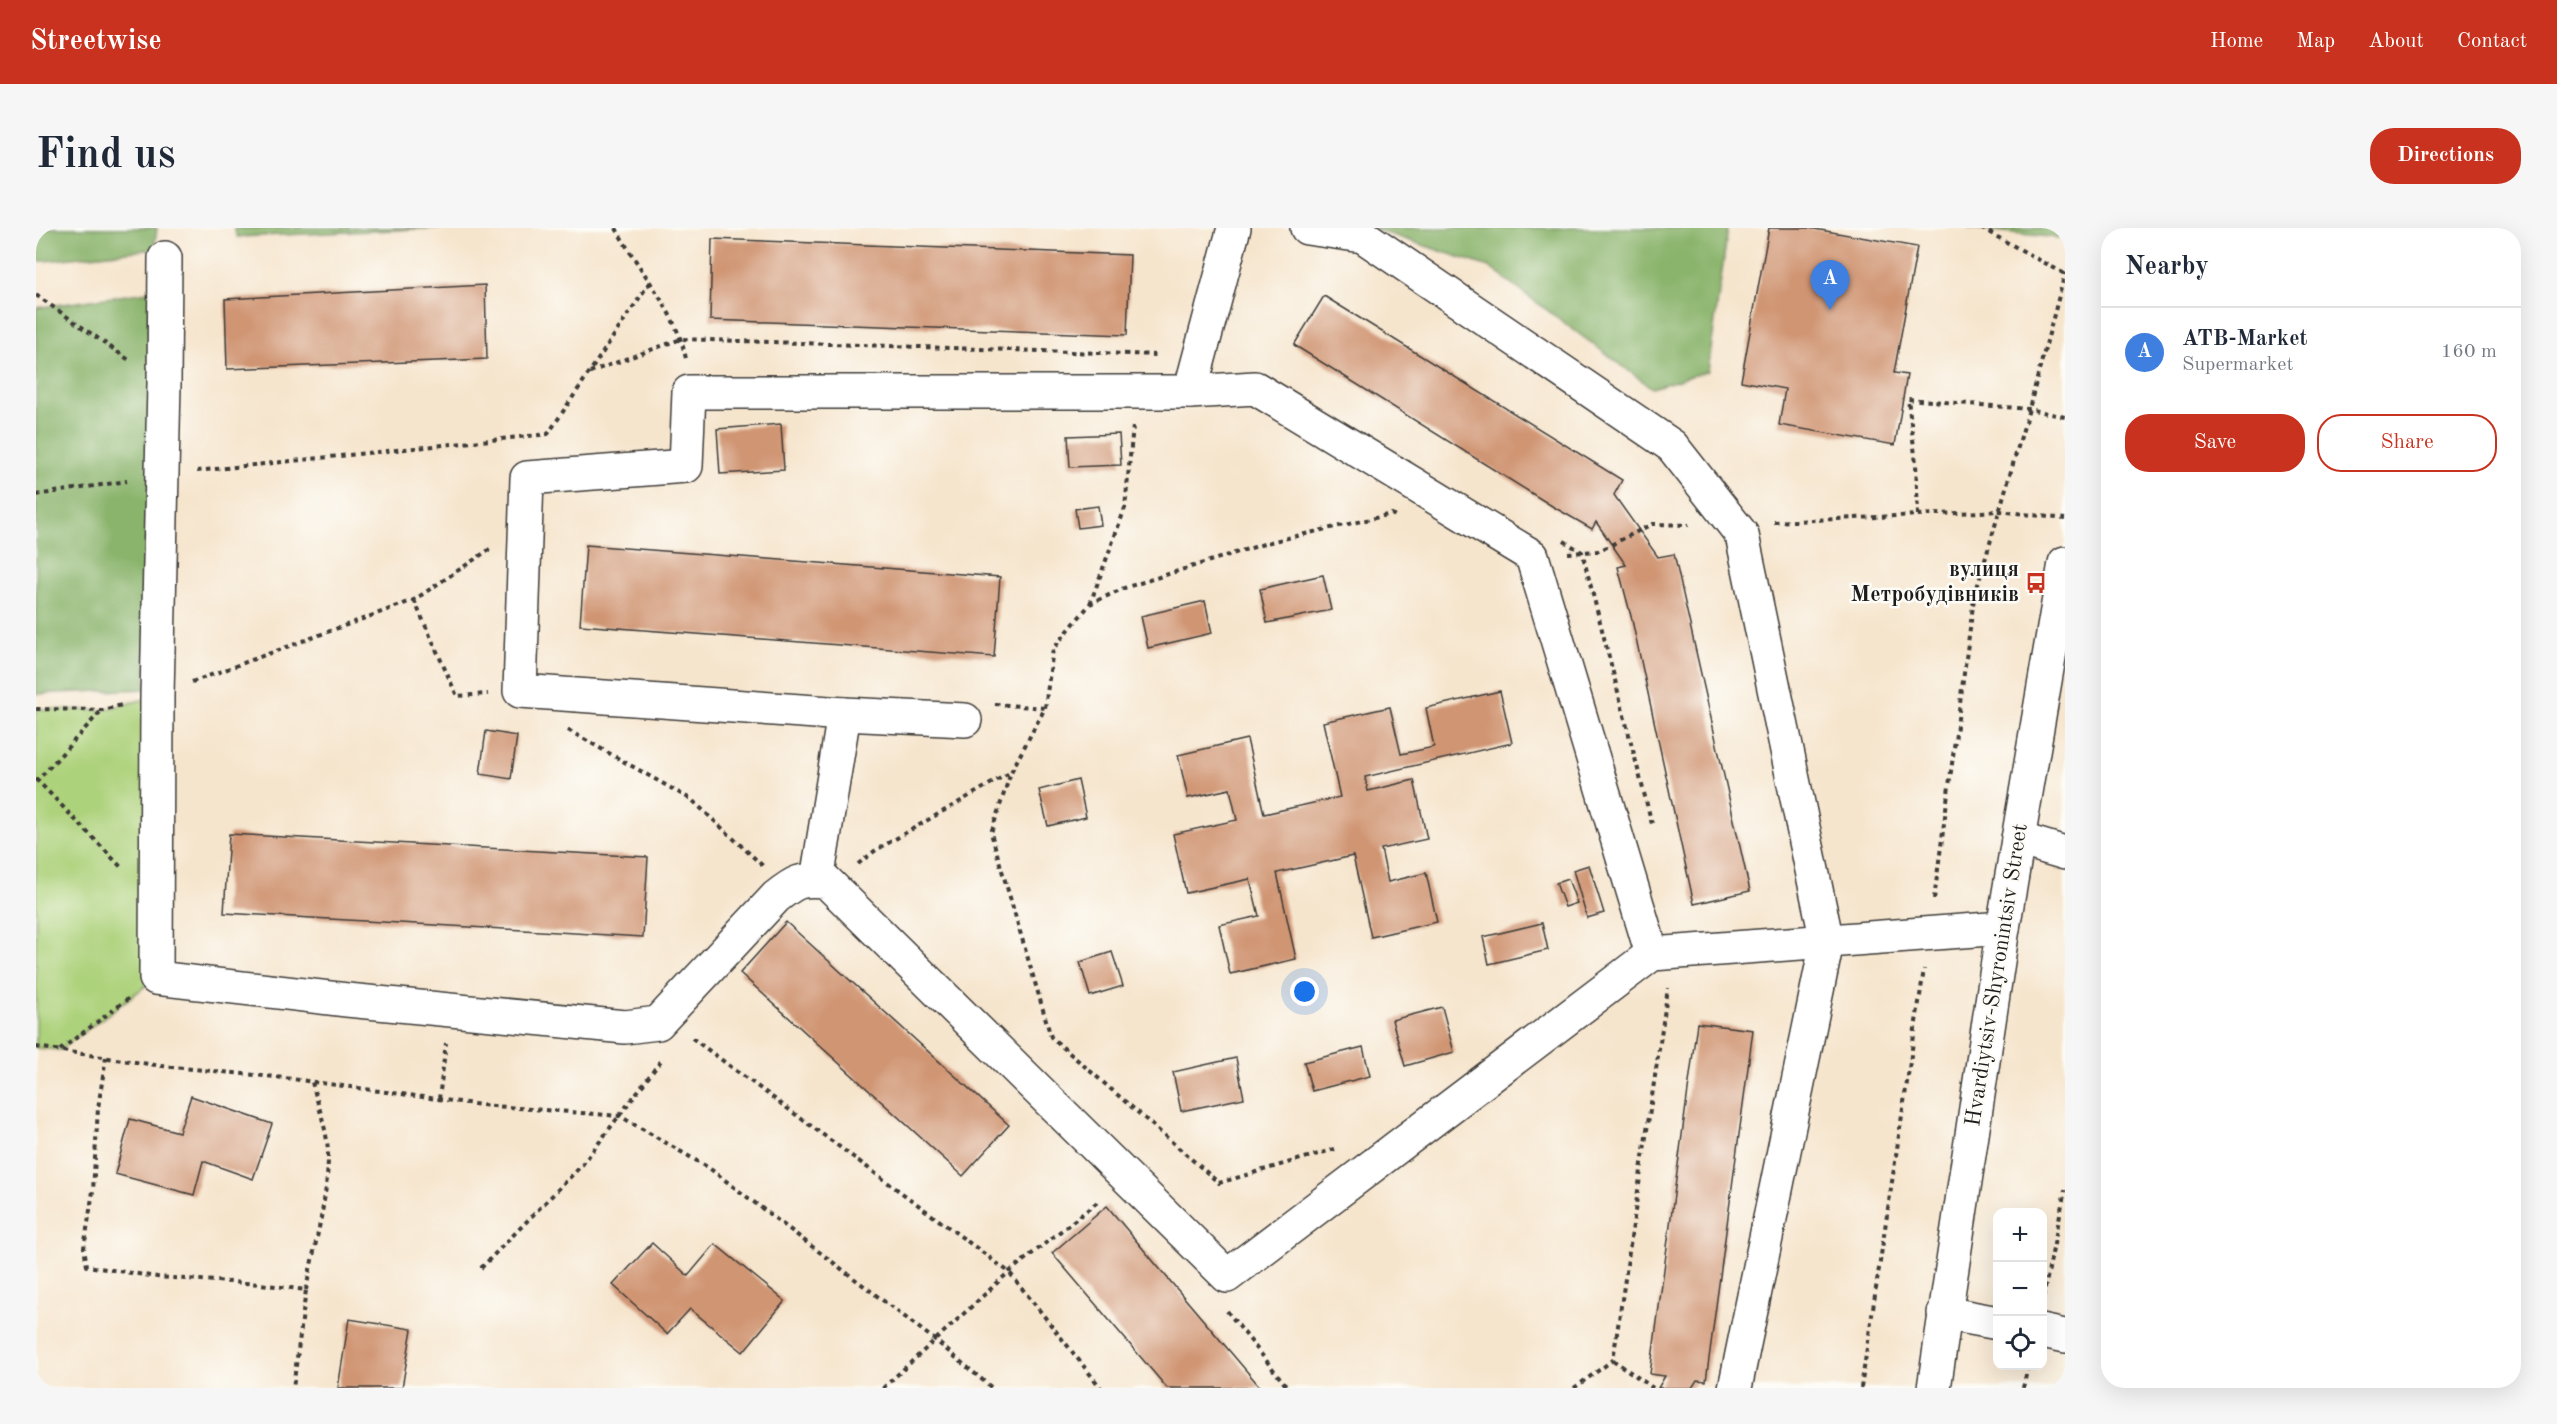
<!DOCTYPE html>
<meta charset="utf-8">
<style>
body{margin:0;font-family:"Old Standard TT",serif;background:#f6f6f7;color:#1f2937}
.controls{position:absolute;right:18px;bottom:18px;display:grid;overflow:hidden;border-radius:12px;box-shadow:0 6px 24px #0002}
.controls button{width:54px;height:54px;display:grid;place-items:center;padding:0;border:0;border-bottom:2px solid #e0e1e3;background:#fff;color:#1f2937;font:30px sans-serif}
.you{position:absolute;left:1269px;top:764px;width:21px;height:21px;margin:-15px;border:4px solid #fff;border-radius:50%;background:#1a73e8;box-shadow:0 0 0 9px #1a73e833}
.badge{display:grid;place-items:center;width:39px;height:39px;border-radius:50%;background:#c8321e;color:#fff;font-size:20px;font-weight:700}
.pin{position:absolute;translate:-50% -50px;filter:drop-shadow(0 2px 3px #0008)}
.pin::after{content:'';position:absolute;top:32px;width:21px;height:18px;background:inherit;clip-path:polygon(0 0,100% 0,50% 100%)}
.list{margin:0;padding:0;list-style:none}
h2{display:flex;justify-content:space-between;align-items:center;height:78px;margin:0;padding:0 24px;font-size:26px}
h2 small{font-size:20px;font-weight:400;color:#747a83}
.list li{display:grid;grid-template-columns:39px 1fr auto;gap:18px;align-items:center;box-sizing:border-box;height:90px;padding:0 24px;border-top:2px solid #e0e1e3}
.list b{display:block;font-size:22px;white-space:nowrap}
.list p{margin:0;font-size:20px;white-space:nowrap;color:#747a83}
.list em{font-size:20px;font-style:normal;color:#747a83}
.actions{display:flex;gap:12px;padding:18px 24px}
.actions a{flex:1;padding:14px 0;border:2px solid #c8321e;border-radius:24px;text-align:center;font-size:21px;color:#c8321e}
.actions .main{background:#c8321e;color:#fff}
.icon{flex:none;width:33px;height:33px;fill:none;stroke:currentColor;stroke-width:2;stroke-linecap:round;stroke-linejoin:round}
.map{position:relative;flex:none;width:2029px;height:1160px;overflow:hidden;border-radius:24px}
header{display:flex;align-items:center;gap:36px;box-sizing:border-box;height:84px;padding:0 30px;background:#c8321e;color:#fff}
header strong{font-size:28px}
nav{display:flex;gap:33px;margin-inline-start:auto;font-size:21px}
.intro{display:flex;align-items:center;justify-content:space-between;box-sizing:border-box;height:144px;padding:0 36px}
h1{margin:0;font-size:42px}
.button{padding:15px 27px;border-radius:24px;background:#c8321e;color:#fff;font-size:21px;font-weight:700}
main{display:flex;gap:36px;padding:0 36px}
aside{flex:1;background:#fff;border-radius:24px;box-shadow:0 6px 24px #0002}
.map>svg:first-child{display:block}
.green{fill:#add27c;stroke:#64774c;stroke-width:1.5}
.forest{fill:#8ab46c;stroke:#536844;stroke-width:1.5}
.building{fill:#d09573}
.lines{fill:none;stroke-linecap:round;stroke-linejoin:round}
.minor-casing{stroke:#3d3a37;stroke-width:36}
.major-casing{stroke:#3d3a37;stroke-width:36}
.path{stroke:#3d3a37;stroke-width:4;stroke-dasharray:4.5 4.5;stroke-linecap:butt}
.minor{stroke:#fff;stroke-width:33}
.major{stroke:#fff;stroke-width:33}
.labels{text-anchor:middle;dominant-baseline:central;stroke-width:5;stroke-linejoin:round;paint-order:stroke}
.poi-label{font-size:22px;font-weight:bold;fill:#1c1c1c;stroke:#fdfcf7;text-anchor:end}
.street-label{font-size:22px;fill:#1c1c1c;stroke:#fdfcf7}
</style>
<header>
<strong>Streetwise</strong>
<nav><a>Home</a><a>Map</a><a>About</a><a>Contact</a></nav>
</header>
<div class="intro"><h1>Find us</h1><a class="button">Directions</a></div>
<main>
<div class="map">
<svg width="2029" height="1160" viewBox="0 0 2029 1160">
<rect width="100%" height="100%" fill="#fdfcf7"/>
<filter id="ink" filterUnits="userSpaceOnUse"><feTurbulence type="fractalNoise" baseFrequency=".0167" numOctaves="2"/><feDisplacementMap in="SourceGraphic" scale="12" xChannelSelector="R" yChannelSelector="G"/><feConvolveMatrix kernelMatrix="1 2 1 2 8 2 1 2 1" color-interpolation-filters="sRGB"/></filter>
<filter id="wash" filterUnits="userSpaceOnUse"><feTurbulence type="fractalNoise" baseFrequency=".008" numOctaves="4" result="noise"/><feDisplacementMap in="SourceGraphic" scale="24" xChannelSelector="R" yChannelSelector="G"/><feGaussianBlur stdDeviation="1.35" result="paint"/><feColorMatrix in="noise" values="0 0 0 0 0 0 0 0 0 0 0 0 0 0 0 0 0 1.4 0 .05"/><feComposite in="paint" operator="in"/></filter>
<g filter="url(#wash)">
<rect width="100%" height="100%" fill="#f6e5cd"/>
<path class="green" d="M121,468L120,750L24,822L0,820V481L67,482Z"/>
<g class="forest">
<path d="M0,0H121L118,21L0,34Z"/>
<path d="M198,0H404L201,9Z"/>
<path d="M1335,0H1692L1672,143L1616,160L1453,39Z"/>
<path d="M1932,0H2025L2022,10Z"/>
<path d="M118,63L109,461L0,466V80Z"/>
</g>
<g id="blocks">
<g class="building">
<path d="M1733,0H1773L1881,19L1858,145L1871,147L1859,217L1743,197L1749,161L1705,153Z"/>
<path d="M676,11L1094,27L1091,107L674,92Z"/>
<path d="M449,57L451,131L191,141L189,71Z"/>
<path d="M1288,68L1586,252L1578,267L1622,329L1638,326L1714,663L1658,676L1596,392L1582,339L1590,337L1560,294L1556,301L1516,278L1258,117Z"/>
<path d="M745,196L748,242L684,246L681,201Z"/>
<path d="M1083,206L1085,237L1034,239L1032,208Z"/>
<path d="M1062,278L1065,297L1042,300L1039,281Z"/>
<path d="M550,317L964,349L958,429L544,397Z"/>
<path d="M1287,347L1295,382L1231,395L1224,361Z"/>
<path d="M1169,373L1176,405L1112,420L1105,388Z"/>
<path d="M1464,463L1476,515L1329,549L1332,563L1378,552L1391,611L1345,621L1352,654L1390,645L1401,694L1335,709L1317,628L1241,645L1260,731L1194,746L1183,697L1223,688L1214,651L1150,665L1137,606L1201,592L1194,561L1152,570L1142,527L1211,511L1228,586L1304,569L1287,494L1354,479L1365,526L1398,519L1390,480Z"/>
<path d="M450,503L481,508L475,551L444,546Z"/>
<path d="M1042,552L1050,589L1012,598L1003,562Z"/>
<path d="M193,606L612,629L607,709L188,685Z"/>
<path d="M1553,637L1568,685L1551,690L1537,642Z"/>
<path d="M1532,651L1541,675L1529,679L1520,655Z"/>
<path d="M750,694L973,897L927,948L704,745Z"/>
<path d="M1506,695L1512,722L1453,736L1447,709Z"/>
<path d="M1076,724L1087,758L1054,768L1044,734Z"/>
<path d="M1406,779L1418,824L1369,838L1356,792Z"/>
<path d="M1661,795L1717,802L1670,1153L1661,1152L1656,1160H1622L1629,1148L1614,1146Z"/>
<path d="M1327,819L1334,848L1276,863L1268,834Z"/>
<path d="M1200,830L1208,870L1145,883L1137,844Z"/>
<path d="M155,868L236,896L217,951L167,933L158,967L79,946L94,891L143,904Z"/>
<path d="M1071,978L1123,1040L1225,1160H1131L1016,1025Z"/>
<path d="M616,1015L652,1048L679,1016L749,1073L707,1124L654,1081L631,1106L577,1057Z"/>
<path d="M313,1091L376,1101L366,1160H302Z"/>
</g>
</g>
</g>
<g filter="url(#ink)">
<use href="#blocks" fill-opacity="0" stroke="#3d3a37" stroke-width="1.5"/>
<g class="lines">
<defs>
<g id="minor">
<path d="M1271,0L1327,8L1636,218L1706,307L1791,714L1699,1160"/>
<path d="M129,30L128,156L121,468L120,750L311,772L589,799L622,795L740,669C760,653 764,651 790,653L1191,1048L1616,726L1967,700"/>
<path d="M1154,164L1219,160L1496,328L1616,726"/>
<path d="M808,486L929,492"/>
<path d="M1982,611L2029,625"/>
<path d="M781,652L808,486L484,463L491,250L650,238L653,164H1154L1198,0"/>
<path d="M1908,1085L1962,1095"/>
<path d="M2006,1103L2029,1108"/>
</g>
<path id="major" d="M1898,1160L1967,700L2029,335"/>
</defs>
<use href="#minor" class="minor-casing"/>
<use href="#major" class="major-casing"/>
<g class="path">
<path d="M580,0C603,44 640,81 650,131"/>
<path d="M1945,0L2029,46"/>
<path d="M0,67L93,132"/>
<path d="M554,144L645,111L1123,127"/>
<path d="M161,243L512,206L614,54"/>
<path d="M0,267L91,253"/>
<path d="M1882,287L1880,235L1872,171L1993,181L2029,189"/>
<path d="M1738,294L1964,283L2029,291"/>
<path d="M1528,313L1546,324L1616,596"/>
<path d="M1532,325L1563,323L1616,296L1653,297"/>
<path d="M378,372L421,468L452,466"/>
<path d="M1054,376L1089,280L1097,198"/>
<path d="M156,454L378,372L454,321"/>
<path d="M959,476L1009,480"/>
<path d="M0,481L67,482L86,477"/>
<path d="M532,502L656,572L727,638"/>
<path d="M0,551L85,639"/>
<path d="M0,554L66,482"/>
<path d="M822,636L840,622L975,544"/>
<path d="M1898,671L1938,370L1993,181L2029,45"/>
<path d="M656,810L973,1044L1065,1160"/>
<path d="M0,819L126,838L249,850L445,877L584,888L673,940L899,1112L956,1160"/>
<path d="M24,822L93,770"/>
<path d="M70,829L62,880L57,963L48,1020L51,1038L121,1049L224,1056L270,1062L257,1160"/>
<path d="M403,871L410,815"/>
<path d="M1299,921L1183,955L1015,809L955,605L975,544L1009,480L1017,421L1054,376L1088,360L1234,314L1356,286L1359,288"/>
<path d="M445,1040L546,937L627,830"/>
<path d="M270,1062C278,1018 292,972 292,927C292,903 282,878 276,854"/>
<path d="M2007,1070L2029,962"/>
<path d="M1191,1083L1252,1160"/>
<path d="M1577,1132L1617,1160"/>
<path d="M847,1160L973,1044L1064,972"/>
<path d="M1538,1160L1577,1132L1632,760"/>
<path d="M1825,1160L1888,741"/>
<path d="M1987,1160L1992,1138"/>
</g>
<use href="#minor" class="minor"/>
<use href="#major" class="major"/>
</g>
</g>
<defs>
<symbol id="bus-bare" viewBox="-9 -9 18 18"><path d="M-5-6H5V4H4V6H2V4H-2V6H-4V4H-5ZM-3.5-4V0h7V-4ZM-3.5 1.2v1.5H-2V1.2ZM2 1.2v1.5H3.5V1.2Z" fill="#c8321e" stroke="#fdfcf7" stroke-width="2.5" paint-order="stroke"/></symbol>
</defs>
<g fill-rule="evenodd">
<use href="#bus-bare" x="1985" y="340" width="30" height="30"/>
</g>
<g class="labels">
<g class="poi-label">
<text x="1983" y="342">вулиця<tspan x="1983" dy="25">Метробудівників</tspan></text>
</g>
<g class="street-label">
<text transform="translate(1961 747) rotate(-81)">Hvardiytsiv-Shyronintsiv Street</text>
</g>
</g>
</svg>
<div class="controls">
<button>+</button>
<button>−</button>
<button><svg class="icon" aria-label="locate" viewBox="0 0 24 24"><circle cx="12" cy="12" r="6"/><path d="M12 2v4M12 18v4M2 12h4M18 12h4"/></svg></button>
</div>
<div class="you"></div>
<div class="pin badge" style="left:1794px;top:82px;background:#3f7fe0">A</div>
</div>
<aside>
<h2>Nearby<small></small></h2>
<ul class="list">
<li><span class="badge" style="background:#3f7fe0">A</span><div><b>ATB-Market</b><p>Supermarket</p></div><em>160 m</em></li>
</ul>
<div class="actions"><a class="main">Save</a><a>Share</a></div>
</aside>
</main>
